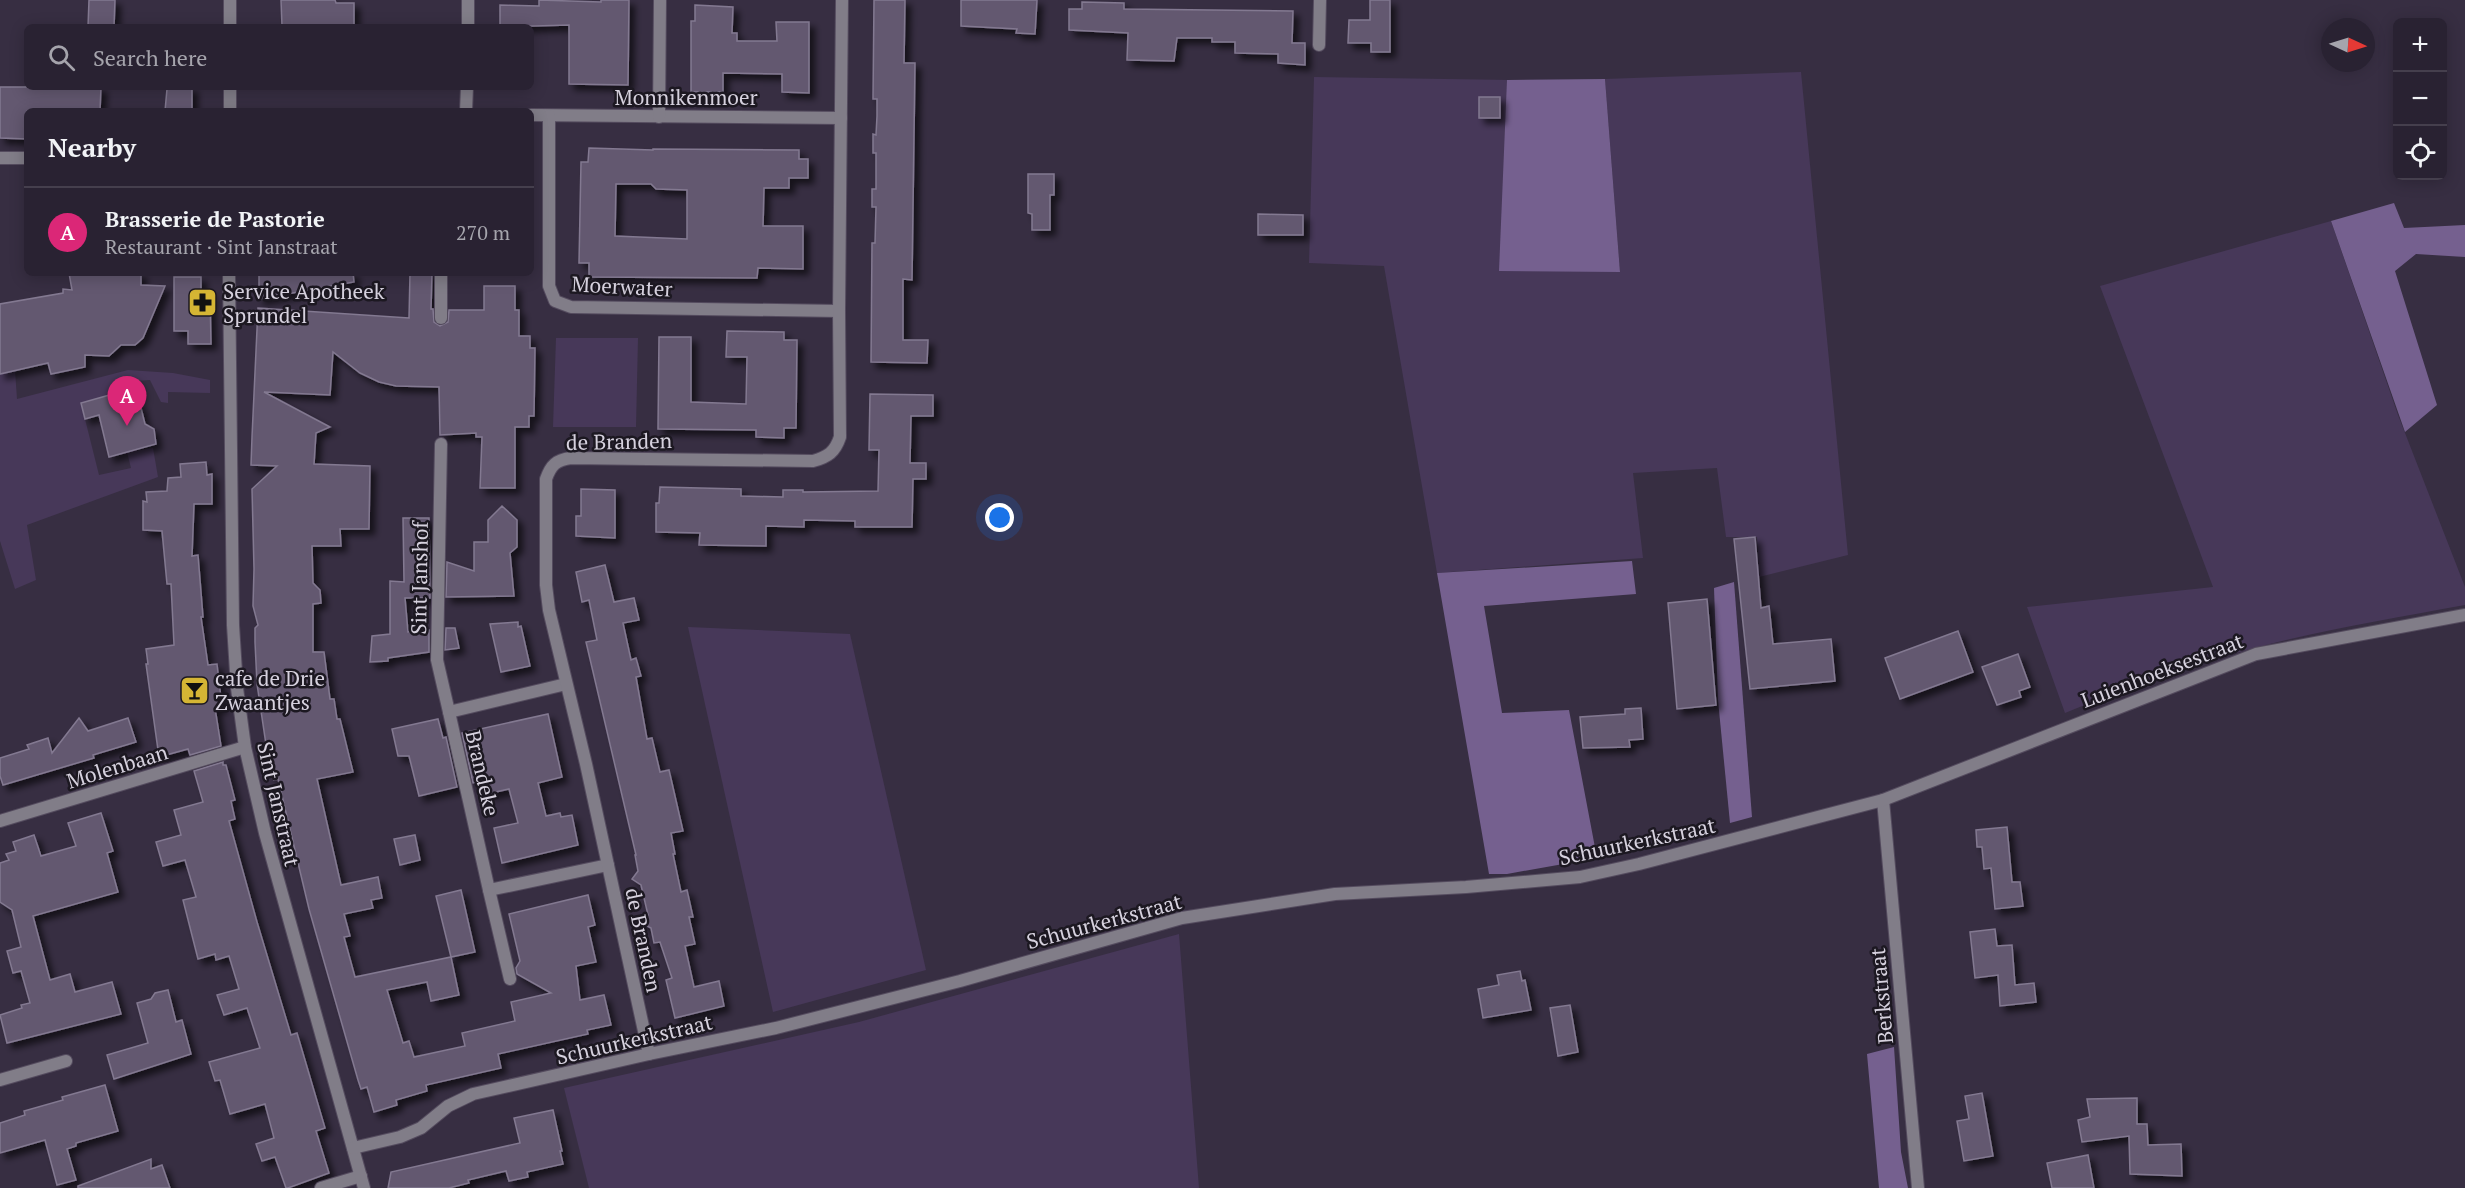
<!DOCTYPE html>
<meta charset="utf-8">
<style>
body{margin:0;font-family:"PT Serif",serif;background:#312a3a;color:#f1f3f6}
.controls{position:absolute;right:18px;top:18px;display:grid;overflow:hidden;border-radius:9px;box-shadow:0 3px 15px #0003}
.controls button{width:54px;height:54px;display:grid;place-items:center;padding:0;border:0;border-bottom:2px solid #453f4d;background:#292232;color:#f1f3f6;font:30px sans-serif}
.compass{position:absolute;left:2321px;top:18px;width:54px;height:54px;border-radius:50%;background:#292232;box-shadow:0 3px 15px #0003;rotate:94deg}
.you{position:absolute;left:1000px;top:518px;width:21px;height:21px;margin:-15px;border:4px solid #fff;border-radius:50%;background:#1a73e8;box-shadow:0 0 0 9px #1a73e833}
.badge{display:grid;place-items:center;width:39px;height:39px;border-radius:50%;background:#db2777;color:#fff;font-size:20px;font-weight:700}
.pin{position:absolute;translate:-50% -50px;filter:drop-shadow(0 2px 3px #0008)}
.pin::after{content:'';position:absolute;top:32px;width:21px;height:18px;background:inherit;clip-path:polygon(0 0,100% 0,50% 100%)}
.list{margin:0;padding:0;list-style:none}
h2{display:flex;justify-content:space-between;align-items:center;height:78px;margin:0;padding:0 24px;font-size:26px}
h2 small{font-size:20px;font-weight:400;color:#a5a4ac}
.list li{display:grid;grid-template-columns:39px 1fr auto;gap:18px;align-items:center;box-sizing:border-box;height:90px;padding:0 24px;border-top:2px solid #453f4d}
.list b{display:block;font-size:22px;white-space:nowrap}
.list p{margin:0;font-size:20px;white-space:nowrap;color:#a5a4ac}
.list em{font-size:20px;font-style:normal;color:#a5a4ac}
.icon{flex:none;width:33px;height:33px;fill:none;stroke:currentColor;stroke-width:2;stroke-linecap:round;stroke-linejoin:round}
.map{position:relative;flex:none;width:2465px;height:1188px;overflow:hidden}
.search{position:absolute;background:#292232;box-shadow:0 3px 15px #0003;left:24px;top:24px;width:510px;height:66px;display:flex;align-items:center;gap:15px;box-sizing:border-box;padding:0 21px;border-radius:9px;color:#a5a4ac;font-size:22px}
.panel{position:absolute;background:#292232;box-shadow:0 3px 15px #0003;left:24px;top:108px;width:510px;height:168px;border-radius:9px}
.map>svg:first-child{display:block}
.green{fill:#473859}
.forest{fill:#75608f}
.building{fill:#635970;stroke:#837991;stroke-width:1.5;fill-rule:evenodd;filter:url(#shadow)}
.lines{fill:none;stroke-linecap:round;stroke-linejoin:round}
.minor-casing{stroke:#544b5e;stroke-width:14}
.tertiary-casing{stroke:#544b5e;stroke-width:14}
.minor{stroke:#817d88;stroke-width:12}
.tertiary{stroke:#817d88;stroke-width:12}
.labels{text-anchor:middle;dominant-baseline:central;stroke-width:5;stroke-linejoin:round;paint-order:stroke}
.street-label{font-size:21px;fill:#d6d1de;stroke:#1c1821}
.poi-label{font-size:21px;fill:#d6d1de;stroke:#1c1821;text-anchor:start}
</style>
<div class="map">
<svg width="2465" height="1188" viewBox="0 0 2465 1188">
<defs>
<filter id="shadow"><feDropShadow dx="5.5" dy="5.5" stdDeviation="3" flood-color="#0009"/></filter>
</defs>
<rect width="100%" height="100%" fill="#372e42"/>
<g class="green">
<path d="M1801,72L1848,555L1759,577L1757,537H1726L1717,468L1633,473L1643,558L1437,573L1384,266L1309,263L1314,77L1511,80L1620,272L1605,79Z"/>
<path d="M2331,221L2398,415L2465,587V605C2405,616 2345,626 2286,640C2210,658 2137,683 2065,713L2027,607L2213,587L2100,286Z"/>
<path d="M556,338H638L636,427H553Z"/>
<path d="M15,370L17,399L128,370L173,373L210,380V393L168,392V403L161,402L150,380L135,381L113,394L81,403L99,475L131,468L127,452L153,448L158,477L27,525L36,580L15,589L0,541V373Z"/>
<path d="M688,627L850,634L926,970L773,1012Z"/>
<path d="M1179,934L1199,1188H589L564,1088L859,1022Z"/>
</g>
<g class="forest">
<path d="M1605,79L1620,272L1499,271L1507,80Z"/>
<path d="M2394,203L2404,228L2465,225V257L2416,254L2395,271L2437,405L2405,432L2331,221Z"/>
<path d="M1632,561L1636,594L1484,606L1502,713L1569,710L1597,858L1507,874H1489L1437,573Z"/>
<path d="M1734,582L1752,817L1730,823L1718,700L1714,588Z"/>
<path d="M1894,1047L1901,1152L1908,1188H1879L1867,1054Z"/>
</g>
<g class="building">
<path d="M89,0H115L114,27H88Z"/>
<path d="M281,0H335L336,3H354V27H327V25L282,26Z"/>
<path d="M539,0L601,2V0H629L628,85L569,84V25L500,27V5L539,6Z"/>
<path d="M874,0H905L904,63H915L912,280L903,279V340H928L927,363L871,362L872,243H875L876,207H872V189H876V153H873V134L876,135L877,116V99H873Z"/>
<path d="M961,0H1037L1035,34L1016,33L1017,29L961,26Z"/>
<path d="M1370,0H1390V52H1371V43H1348L1349,20H1370Z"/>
<path d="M1082,2L1124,3V9L1293,11L1292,43H1305V65L1278,63V54L1235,53V42H1212V38H1177L1174,61L1127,60L1128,33L1069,30V9H1082Z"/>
<path d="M695,5L733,7L732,33H737V41H777L776,22H809V93L782,92V74L723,73V92H691V21H695Z"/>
<path d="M0,87H101L100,111H27V139L0,138Z"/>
<path d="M176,87H192V111H165L167,89H176Z"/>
<rect x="1479" y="97" width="21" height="21"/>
<path d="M589,148L653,150V149L799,150V159H808V178H789V188H764L763,226H803V269L758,268L757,278L589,277V263H579L581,162H588ZM616,184H651L656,189L687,190V239L615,236Z"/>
<path d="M1028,174H1054V195H1050V230H1032V214L1028,213Z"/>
<path d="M1258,214L1303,215V235H1258Z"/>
<path d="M69,273H141V285L165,286L143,338L135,345H121L109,356L85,355V367L51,374L48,363L0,374V304L63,293V289L72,290Z"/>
<path d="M259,273H353L354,282L259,299Z"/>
<path d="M410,273H432L431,309H433L434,322L440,326L448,322L449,310H484V286H515V310H519V336H530V348H535L534,416H529V427H515V488H480L482,437H476V433L440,435L439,387L396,386L379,382L360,373L333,352L330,395L264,392L330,427L316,433L314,464L370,466L369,529H340L341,546H312L313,583L320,590L321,603L313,604V652H324L330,699H334L337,719H340L353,772L317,779L341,885L378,877L382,898L371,900L373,908L344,914L350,936L344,937L355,977L451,957L459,995L431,1001L427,982L387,990L403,1043L409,1041L414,1057L465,1046L462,1033L515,1021L511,1002L551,993L517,974L516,968L520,961L509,914L588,895L595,925L588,927L596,962L576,966L580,1000L604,995L611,1025L587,1030L588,1034L498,1054L501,1068L426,1085L427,1091L396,1100L397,1105L374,1112L367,1087L361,1089L358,1080L309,909L278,779L274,780L267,751L257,684L255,642V628L258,625L253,606L254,569L252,489L277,466L251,465L252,437L258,308L409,318Z"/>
<path d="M174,277H201V290L210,291L211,344H188V331H174Z"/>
<path d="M727,331L784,332V340H797L796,428H784V438L756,437V430L658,429L659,337H691V402L746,404L747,357H726Z"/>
<path d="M113,394L116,409L140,404L145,424L154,429L156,444L109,457L99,415L85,419L81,403Z"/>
<path d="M870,394L933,395V416H911L910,463H926V479H913L912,527H855V521L804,520V527L766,526V546L699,545L700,533L656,532V503H659L660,487L741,489V496L783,497V490H803V492L878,491L879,450H869Z"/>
<path d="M206,462L207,475L212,474V504H194L192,556L198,555L203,617H201L208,665L217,664L222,707L215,708L221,746L190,755L188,749L159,757L146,664H148L146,649L174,645L171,584H167L162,531L143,530V501L147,502L146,492L167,491L168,478L181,477L180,464Z"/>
<path d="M581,489L615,490V538L576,536V516H581Z"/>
<path d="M502,506L517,520V547L510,553L514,596L446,597L447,562L474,571V542H488V520Z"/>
<path d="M403,518H429L430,598H405L408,632L429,630V652L388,658V661L370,662L372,636L390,634V581L404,582Z"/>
<path d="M1755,537L1761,608L1769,606L1773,644L1831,639L1835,681L1750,689L1734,539Z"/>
<path d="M605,565L614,602L634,598L639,620L623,623L631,660L636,658L641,676L636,677L647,739L652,738L660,772L669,770L683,831L671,833L675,854H673L681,892L687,890L693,917H689L695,944L685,946L694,987L719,981L724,1006L675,1018L666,980L672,978L660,942L654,943L651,928L640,922L648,915L641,885L632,879L638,871L635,855H636L586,642L597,640L589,600L582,602L576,572Z"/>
<path d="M1707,599L1716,705L1677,709L1668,603Z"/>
<path d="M518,622V627L521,626L530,666L501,672L490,624Z"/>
<path d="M446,628H455L459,648L445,650Z"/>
<path d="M1958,631L1973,672L1900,699L1885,658Z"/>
<path d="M2018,654L2030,687L2019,691L2021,697L1997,705L1982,667Z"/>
<path d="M1641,708L1643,739L1629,740L1630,747L1583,748L1580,717L1625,714V709Z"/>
<path d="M548,714L562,777L538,783L546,816L560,813L561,817L572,815L578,845L502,863L494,828L518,823L509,789L487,794L484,781L473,783L462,733Z"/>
<path d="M79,718L88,731L128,718L136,742L93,755L94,758L3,785L0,776V758L29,749L27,745L48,738L52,753Z"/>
<path d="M438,719L443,738L446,737L457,787L419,796L409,756H398L392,729Z"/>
<path d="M223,762V765H226L235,800L231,801L235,819L229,821L257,922L291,1035L297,1033L325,1128L316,1131L329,1173L288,1188H286L275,1157L262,1161L256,1144L274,1138L265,1104L230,1114L220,1080L215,1081L209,1062L260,1048L247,1008L224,1015L217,995L239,989L229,956L216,960L215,954L198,959L183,900L196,897L185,860L163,866L156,842L181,835L174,810L203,802L194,771Z"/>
<path d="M101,813L113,851L107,853L118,892L33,916L50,980L70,974L75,992L112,982L121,1014L7,1043L0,1015L22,1008L21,1005L30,1003L21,971L13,973L7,951L21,947L12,910L0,902V863L9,860L6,854L16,851L13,842L34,835L41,856L76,846L68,823Z"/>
<path d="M2007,827L2012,882H2020L2023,906L1995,909L1991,868L1984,869L1982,847H1977L1976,830Z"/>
<path d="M415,835L420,860L400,865L394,839Z"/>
<path d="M461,890L475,952L451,957L436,896Z"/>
<path d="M1995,929L1997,946L2012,945L2015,985L2034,983L2036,1002L2000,1006L1998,975L1975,978L1970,932Z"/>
<path d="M1520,971L1522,981L1525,980L1531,1010L1483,1018L1478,989L1499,985L1497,975Z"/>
<path d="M168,990L176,1022L182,1020L191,1054L114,1079L107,1055L148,1043L137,1003L151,999L155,993Z"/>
<path d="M1570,1005L1578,1052L1558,1056L1550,1008Z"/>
<path d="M105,1085L118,1131L76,1143V1146L67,1149L76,1180L57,1185L45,1140L0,1153V1123L25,1115L24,1111L63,1100L62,1097Z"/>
<path d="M1982,1093L1993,1156L1964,1161L1957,1121L1969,1119L1965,1096Z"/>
<path d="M2137,1098V1124H2147L2148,1145L2181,1144L2182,1176L2130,1174L2129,1136L2082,1142L2078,1120L2090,1117L2087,1099Z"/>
<path d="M553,1110L562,1151H560L563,1164L527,1172L528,1177L509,1181L506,1171L468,1180L469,1183L449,1188H388L391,1172L520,1143L514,1118Z"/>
<path d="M2088,1155L2094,1188H2052L2047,1163Z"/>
<path d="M151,1159V1169L162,1165L170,1188H78V1186Z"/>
</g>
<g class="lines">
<defs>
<g id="minor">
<path d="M468,27V0"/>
<path d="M1319,45L1320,0"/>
<path d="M466,111L467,87"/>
<path d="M531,115L841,118"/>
<path d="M549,116V286L555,301L571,307L839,311"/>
<path d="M659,117L660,0"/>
<path d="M0,158H27"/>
<path d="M441,318V273"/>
<path d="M441,444L437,660L449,712"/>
<path d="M566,684L449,712L489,890L608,865"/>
<path d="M1883,800L1918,1188"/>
<path d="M0,821L245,747"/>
<path d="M489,890L510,979"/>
<path d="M649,1054L586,764L549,610L546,585V479C551,465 556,460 571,458L813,461C828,457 835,452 840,437L839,311L842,0"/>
<path d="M0,1080L66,1061"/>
<path d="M321,1188L361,1176"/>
</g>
<g id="tertiary">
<path d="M230,27V0"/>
<path d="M230,111V87"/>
<path d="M229,273L233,625L237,688L245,747L265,833L364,1188"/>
<path d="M353,1148L400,1137L421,1128L448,1106L473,1094L649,1054L776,1028L960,981L1182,918L1335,894L1466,887L1580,877L1639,864L1883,800L2256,654L2465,615"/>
</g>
</defs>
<use href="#minor" class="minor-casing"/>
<use href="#tertiary" class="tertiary-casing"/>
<use href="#minor" class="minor"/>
<use href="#tertiary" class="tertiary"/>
</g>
<defs>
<symbol id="pharmacy-square" viewBox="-11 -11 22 22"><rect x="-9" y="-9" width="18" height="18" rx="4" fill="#d5b534" stroke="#1c1821"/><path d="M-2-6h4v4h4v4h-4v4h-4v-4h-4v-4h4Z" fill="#111"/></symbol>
<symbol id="bar-square" viewBox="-11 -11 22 22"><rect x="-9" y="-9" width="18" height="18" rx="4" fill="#d5b534" stroke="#1c1821"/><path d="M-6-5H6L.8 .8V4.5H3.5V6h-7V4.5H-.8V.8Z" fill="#111"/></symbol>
</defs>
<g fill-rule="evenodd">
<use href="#pharmacy-square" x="186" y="286" width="33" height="33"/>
<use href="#bar-square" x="178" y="674" width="33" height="33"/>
</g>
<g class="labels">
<g class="street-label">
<text x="686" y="97">Monnikenmoer</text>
<text transform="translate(622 286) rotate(3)">Moerwater</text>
<text transform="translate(619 441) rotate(-1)">de Branden</text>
<text transform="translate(419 578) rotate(-89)">Sint Janshof</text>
<text transform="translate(2162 670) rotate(-21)">Luienhoeksestraat</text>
<text transform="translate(117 766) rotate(-17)">Molenbaan</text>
<text transform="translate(483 773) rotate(77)">Brandeke</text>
<text transform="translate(279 804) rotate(77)">Sint Janstraat</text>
<text transform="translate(1637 841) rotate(-12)">Schuurkerkstraat</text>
<text transform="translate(1104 921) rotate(-15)">Schuurkerkstraat</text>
<text transform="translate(644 940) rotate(78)">de Branden</text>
<text transform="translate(1881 996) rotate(-95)">Berkstraat</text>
<text transform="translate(634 1039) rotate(-13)">Schuurkerkstraat</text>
</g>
<g class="poi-label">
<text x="223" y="291">Service Apotheek<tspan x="223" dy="24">Sprundel</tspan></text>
<text x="215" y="678">cafe de Drie<tspan x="215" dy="24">Zwaantjes</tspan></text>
</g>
</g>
</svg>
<div class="controls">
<button>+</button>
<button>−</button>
<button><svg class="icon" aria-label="locate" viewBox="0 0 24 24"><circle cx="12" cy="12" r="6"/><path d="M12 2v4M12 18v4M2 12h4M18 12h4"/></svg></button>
</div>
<svg class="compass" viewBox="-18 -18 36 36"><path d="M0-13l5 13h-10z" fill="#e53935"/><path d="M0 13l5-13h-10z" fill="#a5a4ac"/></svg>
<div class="you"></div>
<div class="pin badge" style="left:127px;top:426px">A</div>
<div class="search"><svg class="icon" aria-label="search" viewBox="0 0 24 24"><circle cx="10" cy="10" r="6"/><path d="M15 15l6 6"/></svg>Search here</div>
<section class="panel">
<h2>Nearby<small></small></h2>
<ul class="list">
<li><span class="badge">A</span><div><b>Brasserie de Pastorie</b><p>Restaurant · Sint Janstraat</p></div><em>270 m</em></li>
</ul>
</section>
</div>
